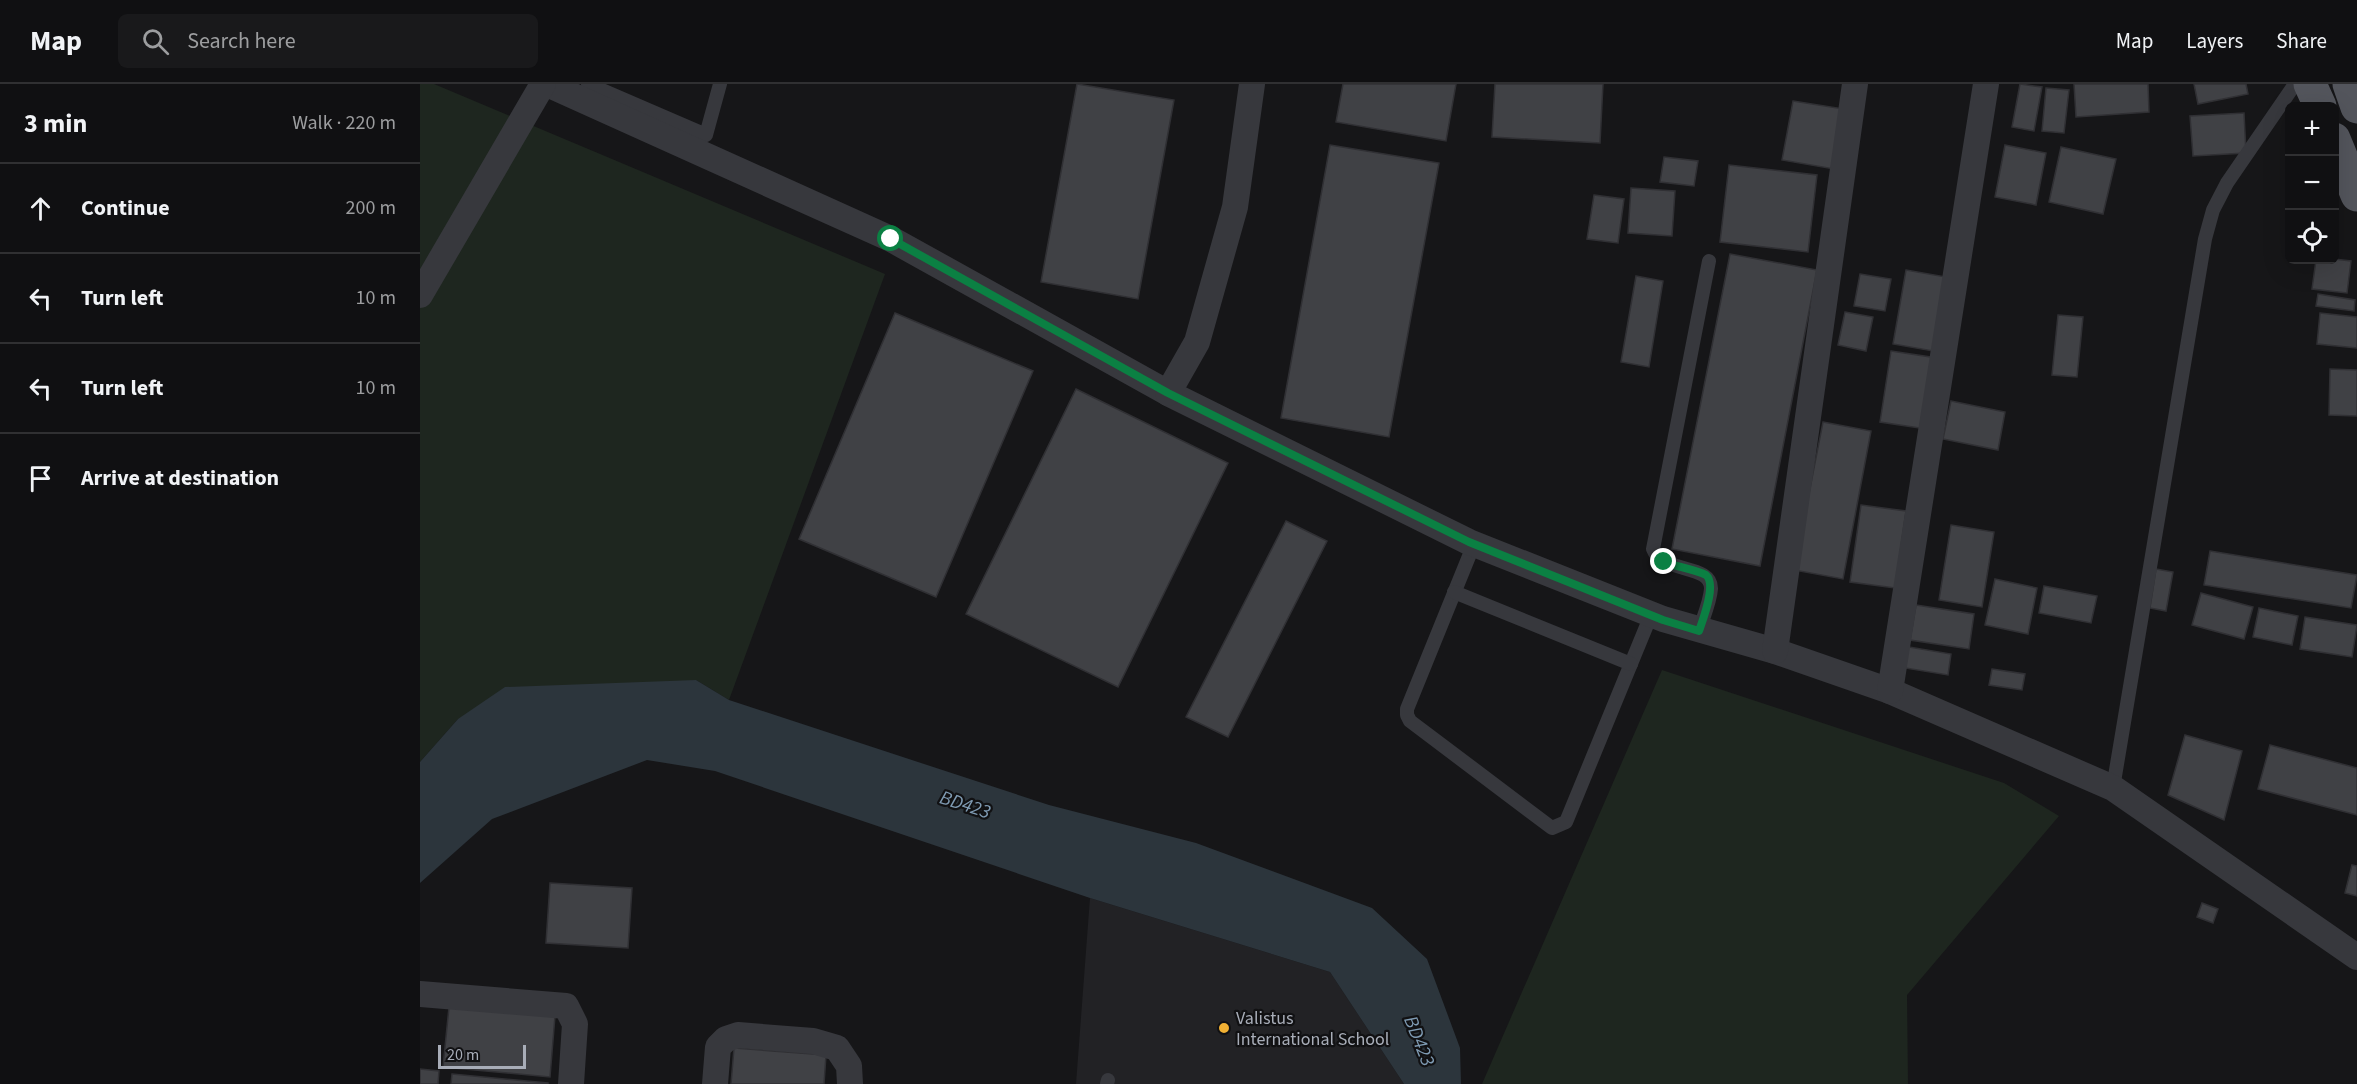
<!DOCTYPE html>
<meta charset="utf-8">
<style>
body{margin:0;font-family:"Source Sans 3",sans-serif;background:#19191b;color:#f1f3f6}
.controls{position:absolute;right:18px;top:18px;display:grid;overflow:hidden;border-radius:9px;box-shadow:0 6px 24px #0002}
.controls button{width:54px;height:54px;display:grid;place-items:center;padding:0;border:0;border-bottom:2px solid #303032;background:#101012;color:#f1f3f6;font:30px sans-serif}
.scale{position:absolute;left:18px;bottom:15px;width:88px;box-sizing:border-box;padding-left:6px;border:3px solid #a8adb8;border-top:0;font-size:16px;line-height:21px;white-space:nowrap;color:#a8adb8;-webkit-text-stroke:4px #111113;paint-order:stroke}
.stop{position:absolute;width:18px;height:18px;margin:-14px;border:4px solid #0b8043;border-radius:50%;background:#fff}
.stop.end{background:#0b8043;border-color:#fff;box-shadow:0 2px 6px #0008}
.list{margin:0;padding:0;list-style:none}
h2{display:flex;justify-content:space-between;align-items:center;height:78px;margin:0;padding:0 24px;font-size:26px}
h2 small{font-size:20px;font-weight:400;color:#9c9d9f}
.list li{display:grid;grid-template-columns:39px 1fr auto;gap:18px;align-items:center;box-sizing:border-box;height:90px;padding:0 24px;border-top:2px solid #303032}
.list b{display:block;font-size:22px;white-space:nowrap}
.list em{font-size:20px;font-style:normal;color:#9c9d9f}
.icon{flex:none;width:33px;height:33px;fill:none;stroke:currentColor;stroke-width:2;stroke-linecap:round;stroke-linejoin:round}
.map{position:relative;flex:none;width:1937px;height:1000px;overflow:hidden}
header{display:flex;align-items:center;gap:36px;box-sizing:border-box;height:84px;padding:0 30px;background:#101012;border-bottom:2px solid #303032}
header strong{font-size:28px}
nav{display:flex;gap:33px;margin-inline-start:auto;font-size:21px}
.search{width:420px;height:54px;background:#19191b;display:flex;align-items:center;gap:15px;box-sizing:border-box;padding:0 21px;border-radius:9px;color:#9c9d9f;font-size:22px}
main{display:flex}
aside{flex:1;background:#101012}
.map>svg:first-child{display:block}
.built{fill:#222225}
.green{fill:#1e261f}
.water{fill:#2c353c}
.building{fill:#404145;stroke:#303034;stroke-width:1.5}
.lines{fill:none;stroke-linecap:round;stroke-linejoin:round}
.service{stroke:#37383d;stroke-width:14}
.minor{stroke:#37383d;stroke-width:26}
.primary{stroke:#53555c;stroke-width:33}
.route{stroke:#0b8043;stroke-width:8}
.poi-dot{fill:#f2b134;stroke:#111113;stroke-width:2}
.labels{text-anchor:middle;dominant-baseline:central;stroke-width:4.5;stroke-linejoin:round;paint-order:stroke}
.poi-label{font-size:18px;fill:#a8adb8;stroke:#111113;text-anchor:start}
.water-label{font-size:20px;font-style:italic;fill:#7f9bb3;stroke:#111113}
</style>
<header>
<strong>Map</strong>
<div class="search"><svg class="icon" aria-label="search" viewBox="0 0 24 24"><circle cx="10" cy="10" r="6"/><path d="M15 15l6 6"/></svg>Search here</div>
<nav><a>Map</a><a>Layers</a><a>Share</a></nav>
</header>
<main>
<aside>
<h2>3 min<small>Walk · 220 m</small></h2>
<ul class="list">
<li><svg class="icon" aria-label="ahead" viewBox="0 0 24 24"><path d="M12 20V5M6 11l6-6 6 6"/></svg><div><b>Continue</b></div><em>200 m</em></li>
<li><svg class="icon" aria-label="left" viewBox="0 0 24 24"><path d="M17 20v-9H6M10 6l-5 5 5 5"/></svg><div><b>Turn left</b></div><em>10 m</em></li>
<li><svg class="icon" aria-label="left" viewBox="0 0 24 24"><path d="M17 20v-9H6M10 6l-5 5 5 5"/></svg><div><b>Turn left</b></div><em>10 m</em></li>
<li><svg class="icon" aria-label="arrive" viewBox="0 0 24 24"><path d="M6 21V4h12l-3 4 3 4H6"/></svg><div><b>Arrive at destination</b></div></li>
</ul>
</aside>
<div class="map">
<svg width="1937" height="1000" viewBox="0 0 1937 1000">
<rect width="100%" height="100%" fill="#161618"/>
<path class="built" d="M670,814L910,888L984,1000H656Z"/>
<g class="green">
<path d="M0,0H14L465,190L309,616L276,596L38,635L0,678Z"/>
<path d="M1242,586L1584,699L1639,732L1487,911L1488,1000H1062Z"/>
</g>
<path class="water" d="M276,596L309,616L629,721L776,759L952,824L1007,875L1040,964L1041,1000H984L910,888L670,814L295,687L227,676L72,735L0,799V678L38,635L85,603Z"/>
<g class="building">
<path d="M657,0L754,16L718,215L621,198Z"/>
<path d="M923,0H1036L1026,57L916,38Z"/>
<path d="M1075,0H1183L1180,59L1072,53Z"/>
<path d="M1600,0L1622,3L1614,47L1592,43Z"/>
<path d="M1654,0H1728L1729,28L1656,33Z"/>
<path d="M1774,0H1826L1828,10L1778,20Z"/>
<path d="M1626,4L1649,6L1644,49L1622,47Z"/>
<path d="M1373,17L1424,25L1414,85L1362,76Z"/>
<path d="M1824,29L1826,69L1773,72L1770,32Z"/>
<path d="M910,61L1019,79L969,353L861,334Z"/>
<path d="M1585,61L1626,69L1616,121L1575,113Z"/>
<path d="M1641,63L1696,75L1683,130L1629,118Z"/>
<path d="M1244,73L1278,77L1274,102L1240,98Z"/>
<path d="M1309,81L1397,91L1388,168L1300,158Z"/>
<path d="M1211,104L1255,107L1252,152L1208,149Z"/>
<path d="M1174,111L1204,115L1198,159L1167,155Z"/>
<path d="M1310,170L1397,186L1340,482L1252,465Z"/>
<path d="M1914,175L1931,177L1927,209L1892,205L1896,176Z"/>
<path d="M1486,186L1526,193L1513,267L1473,260Z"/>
<path d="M1440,190L1471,195L1465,227L1434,222Z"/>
<path d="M1216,192L1243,197L1229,283L1201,278Z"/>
<path d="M1898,210L1935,216L1934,227L1896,222Z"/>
<path d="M1425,228L1453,233L1446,267L1418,261Z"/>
<path d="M475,229L613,287L516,513L379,455Z"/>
<path d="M1900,229L1937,233V264L1897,260Z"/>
<path d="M1638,231L1663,233L1657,293L1632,291Z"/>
<path d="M1471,267L1517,274L1506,345L1460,338Z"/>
<path d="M1910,285L1937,286V332L1909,331Z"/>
<path d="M656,305L808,379L698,603L546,530Z"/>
<path d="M1531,317L1585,328L1578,366L1523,355Z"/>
<path d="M1403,338L1451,347L1423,495L1374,486Z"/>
<path d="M1441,421L1486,427L1475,504L1430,498Z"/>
<path d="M866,437L907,457L808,653L766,633Z"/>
<path d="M1531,441L1574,448L1562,523L1519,516Z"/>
<path d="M1790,467L1937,491L1931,524L1784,501Z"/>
<path d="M1736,485L1753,488L1746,527L1730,524Z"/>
<path d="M1575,495L1617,504L1608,550L1565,541Z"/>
<path d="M1624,502L1677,512L1671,539L1619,529Z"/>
<path d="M1781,509L1833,523L1824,555L1772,541Z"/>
<path d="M1496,521L1554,530L1549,565L1490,556Z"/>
<path d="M1839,524L1878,532L1872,561L1833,553Z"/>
<path d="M1885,533L1937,541L1932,573L1880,565Z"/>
<path d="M1483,562L1531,570L1528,591L1479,583Z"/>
<path d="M1572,585L1605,590L1602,606L1569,601Z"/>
<path d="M1765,651L1822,667L1804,736L1748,711Z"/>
<path d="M1850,661L1937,684V731L1838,705Z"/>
<path d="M1932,781L1937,782V812L1925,809Z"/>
<path d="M130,799L212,804L208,864L126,859Z"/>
<path d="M1782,819L1798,825L1793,839L1777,833Z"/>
<path d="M29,923L135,932L130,993L23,983Z"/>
<path d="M314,964L406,971L404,1000H311Z"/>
<path d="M0,985L19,987L18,1000H0Z"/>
<path d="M32,990L128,999V1000H31Z"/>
</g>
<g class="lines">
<g class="service">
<path d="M168,0L286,51L300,0"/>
<path d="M1054,460L987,625V631L990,637L1132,744L1146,738L1231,531"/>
<path d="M1034,508L1211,580"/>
<path d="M1279,547C1283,534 1290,518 1291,505C1292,479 1242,490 1233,465L1289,177"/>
<path d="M1693,704L1785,155L1793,126L1807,99L1875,0"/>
<path d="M687,1000L688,996"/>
</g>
<g class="minor">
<path d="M127,0L471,155L748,309L1049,458L1243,535L1355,567L1470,607L1693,704L1937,873"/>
<path d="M0,211L123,0"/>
<path d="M748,309L777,258L815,123L832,0"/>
<path d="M1355,567L1435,0"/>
<path d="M1470,607L1566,0"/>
<path d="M0,910L146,922L155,940L151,1000"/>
<path d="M295,1000L298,963L306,955L318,951L393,957L417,964L429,982L430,1000"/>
</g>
<g class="primary">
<path d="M1890,0L1900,22"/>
<path d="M1929,0L1937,23"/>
<path d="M1914,55L1937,111"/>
</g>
</g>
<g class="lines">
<path class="route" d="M471,155L748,309L1049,458L1243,536L1279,547C1283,535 1297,500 1286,491C1277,486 1254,482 1244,478"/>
</g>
<circle class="poi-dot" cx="804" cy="944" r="6"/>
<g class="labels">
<g class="poi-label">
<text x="816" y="934">Valistus<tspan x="816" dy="21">International School</tspan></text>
</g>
<g class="water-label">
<text transform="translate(545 721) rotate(18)">BD423</text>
<text transform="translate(999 957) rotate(68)">BD423</text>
</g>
</g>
</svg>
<div class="controls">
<button>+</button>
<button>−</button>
<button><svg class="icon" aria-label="locate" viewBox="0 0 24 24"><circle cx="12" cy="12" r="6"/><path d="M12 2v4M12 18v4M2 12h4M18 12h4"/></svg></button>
</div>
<div class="scale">20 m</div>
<div class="stop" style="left:471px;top:155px"></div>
<div class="stop end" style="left:1244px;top:478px"></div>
</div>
</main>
